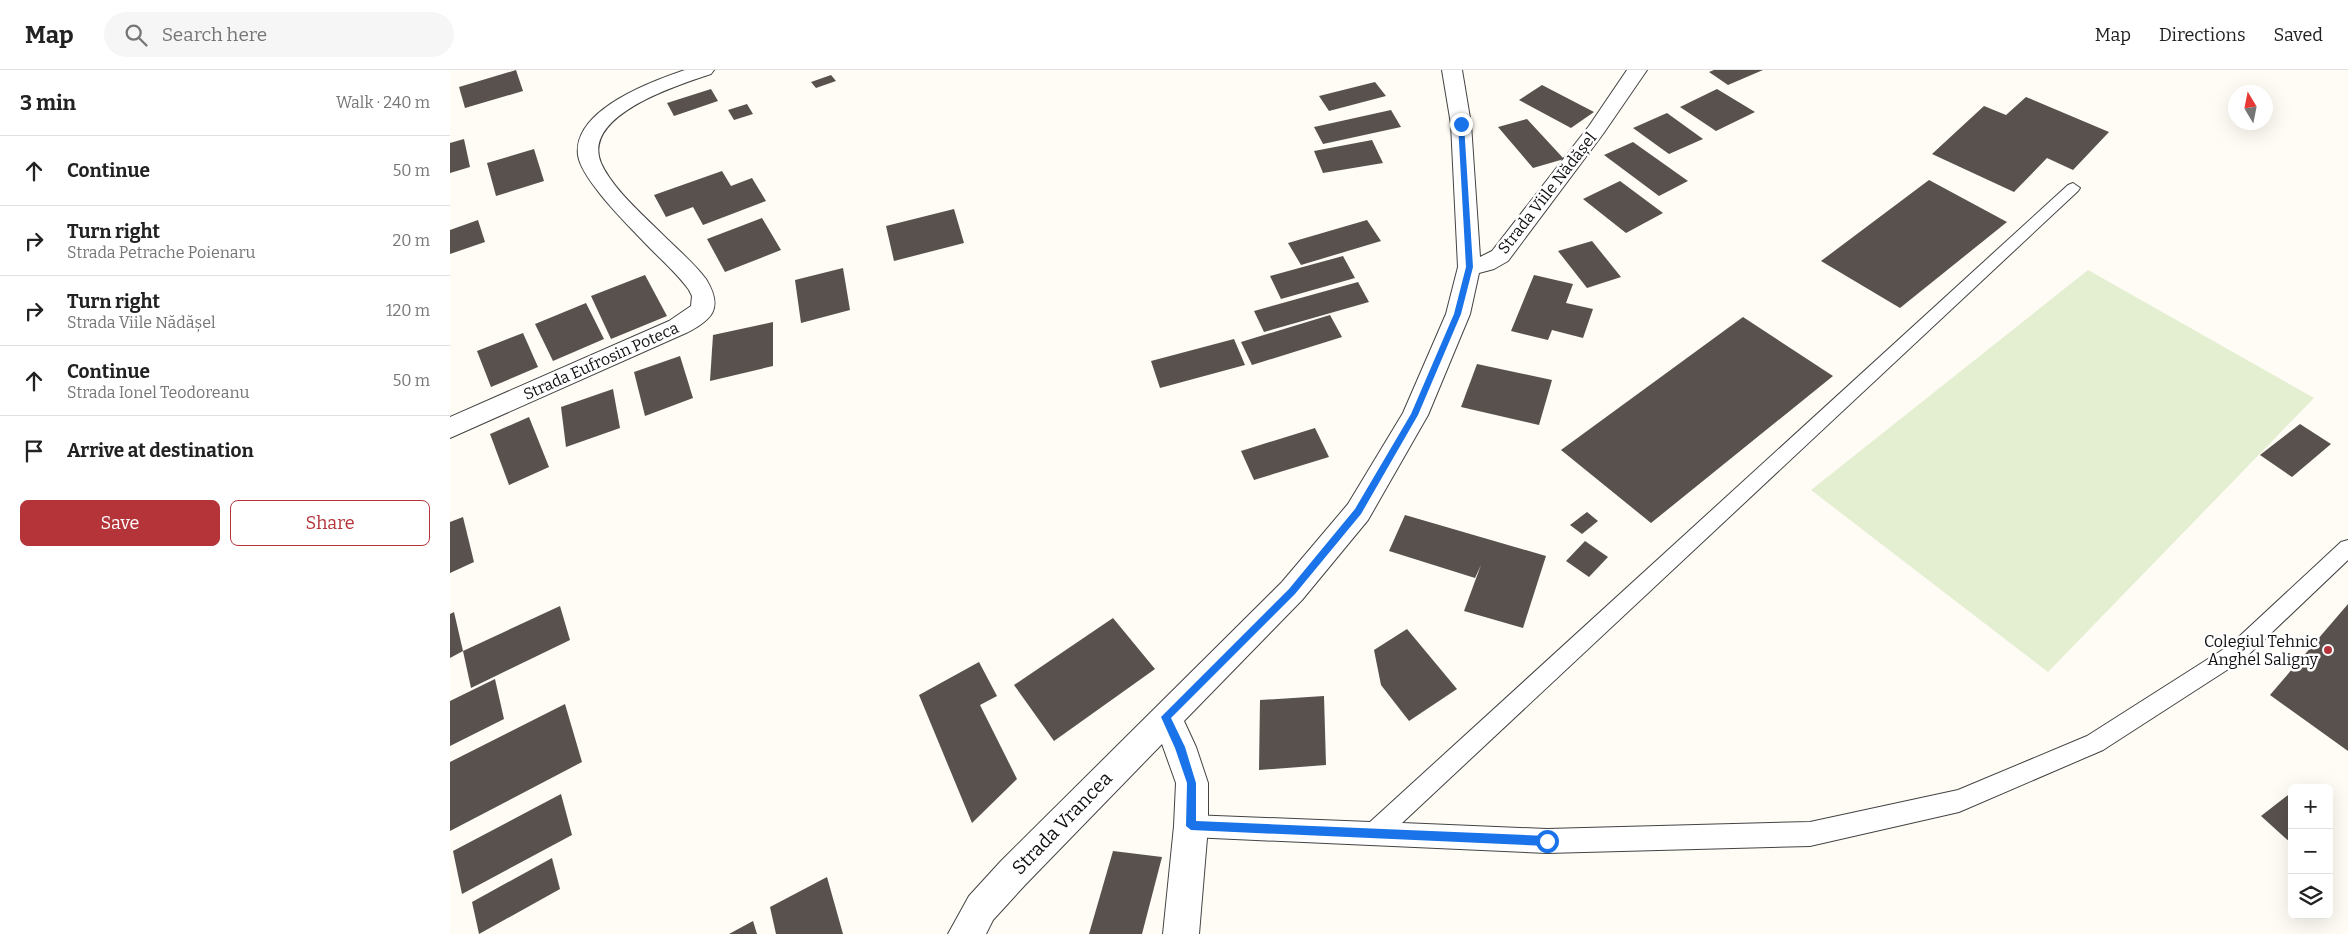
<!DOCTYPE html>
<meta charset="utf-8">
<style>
body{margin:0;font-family:Bitter,serif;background:#f6f6f6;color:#222}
.controls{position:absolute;right:15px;bottom:15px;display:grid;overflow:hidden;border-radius:8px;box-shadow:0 5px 20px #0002}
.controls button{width:45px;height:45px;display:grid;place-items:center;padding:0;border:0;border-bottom:1px solid #e0e0e0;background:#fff;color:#222;font:25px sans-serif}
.compass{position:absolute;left:1778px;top:15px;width:45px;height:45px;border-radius:50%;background:#fff;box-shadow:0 5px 20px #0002;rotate:350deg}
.stop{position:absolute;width:15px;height:15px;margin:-11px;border:4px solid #1a73e8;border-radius:50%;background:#fff}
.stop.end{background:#1a73e8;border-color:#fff;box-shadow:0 1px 5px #0008}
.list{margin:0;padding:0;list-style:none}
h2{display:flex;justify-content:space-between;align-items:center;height:65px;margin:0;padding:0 20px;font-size:21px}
h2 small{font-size:16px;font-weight:400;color:#767676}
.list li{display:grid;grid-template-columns:32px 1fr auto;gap:15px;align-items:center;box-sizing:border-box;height:70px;padding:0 20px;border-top:1px solid #e0e0e0}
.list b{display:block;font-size:19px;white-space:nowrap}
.list p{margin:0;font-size:16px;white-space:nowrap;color:#767676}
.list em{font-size:16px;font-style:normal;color:#767676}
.actions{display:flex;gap:10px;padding:15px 20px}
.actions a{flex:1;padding:11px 0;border:1px solid #b4343a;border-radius:8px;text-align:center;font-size:18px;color:#b4343a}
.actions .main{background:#b4343a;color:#fff}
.icon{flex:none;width:28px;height:28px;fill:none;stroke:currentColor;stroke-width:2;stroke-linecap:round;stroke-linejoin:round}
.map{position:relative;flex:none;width:1898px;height:864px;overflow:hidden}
header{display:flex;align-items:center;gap:30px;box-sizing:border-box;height:70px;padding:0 25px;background:#fff;border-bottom:1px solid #e0e0e0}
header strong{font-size:24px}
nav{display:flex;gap:28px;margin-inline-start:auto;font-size:18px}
.search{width:350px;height:45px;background:#f6f6f6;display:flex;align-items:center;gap:12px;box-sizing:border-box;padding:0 18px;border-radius:28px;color:#767676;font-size:19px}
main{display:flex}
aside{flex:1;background:#fff}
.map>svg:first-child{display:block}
.pitch{fill:#e4eed1}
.building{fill:#58514d}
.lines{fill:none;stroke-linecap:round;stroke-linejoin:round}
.lane-casing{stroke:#434343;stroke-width:2}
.street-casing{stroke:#434343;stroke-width:2}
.lane{fill:#fff;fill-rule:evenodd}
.street{fill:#fff;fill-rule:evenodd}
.route{fill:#1a73e8}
.poi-dot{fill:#b4343a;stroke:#fff;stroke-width:2}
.labels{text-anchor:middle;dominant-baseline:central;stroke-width:5;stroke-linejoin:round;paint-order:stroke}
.street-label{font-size:16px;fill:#101010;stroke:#fff}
.poi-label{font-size:16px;fill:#101010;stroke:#fff;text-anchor:end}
.near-street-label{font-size:19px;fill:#101010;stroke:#fff}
</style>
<header>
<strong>Map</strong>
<div class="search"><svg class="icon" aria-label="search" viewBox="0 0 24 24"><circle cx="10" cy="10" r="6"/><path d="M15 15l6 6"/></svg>Search here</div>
<nav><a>Map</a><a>Directions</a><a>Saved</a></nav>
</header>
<main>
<aside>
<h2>3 min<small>Walk · 240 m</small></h2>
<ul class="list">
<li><svg class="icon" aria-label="ahead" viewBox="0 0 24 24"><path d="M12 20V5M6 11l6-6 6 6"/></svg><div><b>Continue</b></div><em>50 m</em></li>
<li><svg class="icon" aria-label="right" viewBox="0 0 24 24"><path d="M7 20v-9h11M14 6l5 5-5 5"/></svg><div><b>Turn right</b><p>Strada Petrache Poienaru</p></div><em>20 m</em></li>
<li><svg class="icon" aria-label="right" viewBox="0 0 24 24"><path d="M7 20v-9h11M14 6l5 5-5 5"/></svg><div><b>Turn right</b><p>Strada Viile Nădășel</p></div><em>120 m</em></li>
<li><svg class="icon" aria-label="ahead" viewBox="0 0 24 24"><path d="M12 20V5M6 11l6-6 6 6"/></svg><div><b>Continue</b><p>Strada Ionel Teodoreanu</p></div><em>50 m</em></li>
<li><svg class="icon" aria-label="arrive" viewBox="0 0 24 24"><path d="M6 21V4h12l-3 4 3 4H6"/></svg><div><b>Arrive at destination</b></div></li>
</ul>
<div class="actions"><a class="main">Save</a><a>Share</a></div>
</aside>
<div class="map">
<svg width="1898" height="864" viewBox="0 0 1898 864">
<rect width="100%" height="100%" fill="#fefcf4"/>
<path class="pitch" d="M1638,200L1864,328L1598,602L1361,420Z"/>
<g class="building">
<path d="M66,0L73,21L15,38L9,17Z"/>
<path d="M1264,0H1313L1278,15L1259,2Z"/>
<path d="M381,5L386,11L366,18L361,12Z"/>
<path d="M925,12L936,26L879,41L869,26Z"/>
<path d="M1092,15L1144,42L1121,58L1069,30Z"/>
<path d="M261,19L268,31L224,46L217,33Z"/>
<path d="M1267,19L1305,42L1266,61L1230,37Z"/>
<path d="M1576,27L1659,62L1623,100L1597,88L1564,122L1482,84L1534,36L1556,45Z"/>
<path d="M297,34L303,44L284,50L278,40Z"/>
<path d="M941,40L951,57L873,74L864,57Z"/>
<path d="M1217,43L1253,69L1219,84L1183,58Z"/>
<path d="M1077,49L1114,89L1083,98L1048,57Z"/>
<path d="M14,69L20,97L0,103V73Z"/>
<path d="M922,70L933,93L873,103L864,81Z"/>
<path d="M1183,72L1238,111L1209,126L1154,85Z"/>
<path d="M84,79L94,111L46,126L37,93Z"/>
<path d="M272,101L281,116L302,108L316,131L253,155L243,137L216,147L204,125Z"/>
<path d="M1479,110L1557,152L1450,238L1371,191Z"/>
<path d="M1170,111L1213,143L1176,163L1133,129Z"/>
<path d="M504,139L514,173L444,191L436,156Z"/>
<path d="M312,148L331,180L275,202L257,169Z"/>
<path d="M28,150L35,172L0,184V160Z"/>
<path d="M917,150L931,171L851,195L838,173Z"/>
<path d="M1142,171L1171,207L1137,218L1108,181Z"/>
<path d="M893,186L905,208L831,229L820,206Z"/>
<path d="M393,198L400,240L351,253L345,210Z"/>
<path d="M195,205L217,246L161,269L141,226Z"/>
<path d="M1084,205L1123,214L1116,233L1143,239L1133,268L1102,260L1098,270L1061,261Z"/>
<path d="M908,212L919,232L814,262L804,241Z"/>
<path d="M136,233L154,269L103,291L85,254Z"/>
<path d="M880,245L892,267L802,295L791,272Z"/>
<path d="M1293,247L1383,306L1201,453L1111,380Z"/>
<path d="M323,252V296L260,311L263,265Z"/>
<path d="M73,263L88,297L41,317L27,281Z"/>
<path d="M784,269L795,295L710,318L701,291Z"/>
<path d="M230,286L243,328L195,346L184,302Z"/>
<path d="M1027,294L1102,310L1089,355L1011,337Z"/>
<path d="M163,319L170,358L116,377L111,337Z"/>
<path d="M79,347L99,397L59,415L40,364Z"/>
<path d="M1850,354L1881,374L1842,407L1810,385Z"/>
<path d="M865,358L879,387L804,410L791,381Z"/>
<path d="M1137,442L1148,451L1132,464L1120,455Z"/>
<path d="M955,445L1096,486L1073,558L1014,541L1031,495L1025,508L939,481Z"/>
<path d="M13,447L24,492L0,503V452Z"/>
<path d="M1135,471L1158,487L1139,507L1116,491Z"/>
<path d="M1898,534V681L1820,625Z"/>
<path d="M110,536L120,570L21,618L13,581Z"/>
<path d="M4,542L13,581L0,588V544Z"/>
<path d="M663,548L705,599L604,671L564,615Z"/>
<path d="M957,559L1007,619L959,651L931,615L924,580Z"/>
<path d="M529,592L547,626L530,635L567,709L522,753L469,625Z"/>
<path d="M45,609L54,649L0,676V631Z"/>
<path d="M874,626L876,695L809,700L810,630Z"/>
<path d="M115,634L132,692L0,761V692Z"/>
<path d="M1842,722V774L1811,746Z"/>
<path d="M111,724L122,765L12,824L3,781Z"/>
<path d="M663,781L712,787L692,864H639Z"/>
<path d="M102,788L110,819L29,864L22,832Z"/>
<path d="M377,807L393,864H326L320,837Z"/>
<path d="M303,851L307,864H279Z"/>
</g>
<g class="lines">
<defs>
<path id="lane" d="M1623,113L1630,118L1628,121L952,753L1097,759L1360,752L1508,720L1637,666L1780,575L1891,472L1898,470V490L1794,589L1653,680L1509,742L1360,776L1097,783L741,767L733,764L729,756L733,748L741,745L920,752L1618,115Z"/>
<g id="street">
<path d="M235,0H264L261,4C228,15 131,45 151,93C162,118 192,144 211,163C226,178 243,192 256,209C273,237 264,249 236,263L0,368V347L219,251L241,236L242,226L239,220C226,202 209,188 194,172C177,154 131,109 128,85C123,40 202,11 235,0Z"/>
<path d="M992,0H1012L1021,54L1030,187L1042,181L1139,56L1177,0H1197L1153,64L1058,191L1044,199L1029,203L1020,244L978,345L918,450L852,530L734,651L746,677L758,713V756L749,864H713L724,756L726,713L712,674L575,815L543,850L536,864H498L519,826L551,791L832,512L898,434L953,343L996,244L1008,197L1001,54Z"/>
</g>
</defs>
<use href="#lane" class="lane-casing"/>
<use href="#street" class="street-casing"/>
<use href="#lane" class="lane"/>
<use href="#street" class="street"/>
</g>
<path class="route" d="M1011,52L1014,54L1023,197L1011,244L968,345L911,444L845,524L721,648L735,677L746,713V751L1097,766L1102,771L1097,776L741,760L736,756L737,713L725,678L711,647L839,519L905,439L961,344L1004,244L1016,197L1008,54Z"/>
<circle class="poi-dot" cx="1878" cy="580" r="5"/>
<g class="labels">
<g class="street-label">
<text transform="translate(1097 123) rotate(-52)">Strada Viile Nădășel</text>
<text transform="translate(151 291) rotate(-24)">Strada Eufrosin Poteca</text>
</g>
<g class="poi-label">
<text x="1868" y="571">Colegiul Tehnic<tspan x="1868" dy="18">Anghel Saligny</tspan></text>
</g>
<g class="near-street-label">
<text transform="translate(612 753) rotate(-46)">Strada Vrancea</text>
</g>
</g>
</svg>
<div class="controls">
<button>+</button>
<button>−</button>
<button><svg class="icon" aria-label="layers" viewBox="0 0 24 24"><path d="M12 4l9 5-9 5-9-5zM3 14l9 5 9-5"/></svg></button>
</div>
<svg class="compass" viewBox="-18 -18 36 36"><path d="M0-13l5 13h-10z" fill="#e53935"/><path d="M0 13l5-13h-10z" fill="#767676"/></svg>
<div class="stop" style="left:1097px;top:771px"></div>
<div class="stop end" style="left:1011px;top:54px"></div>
</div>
</main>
